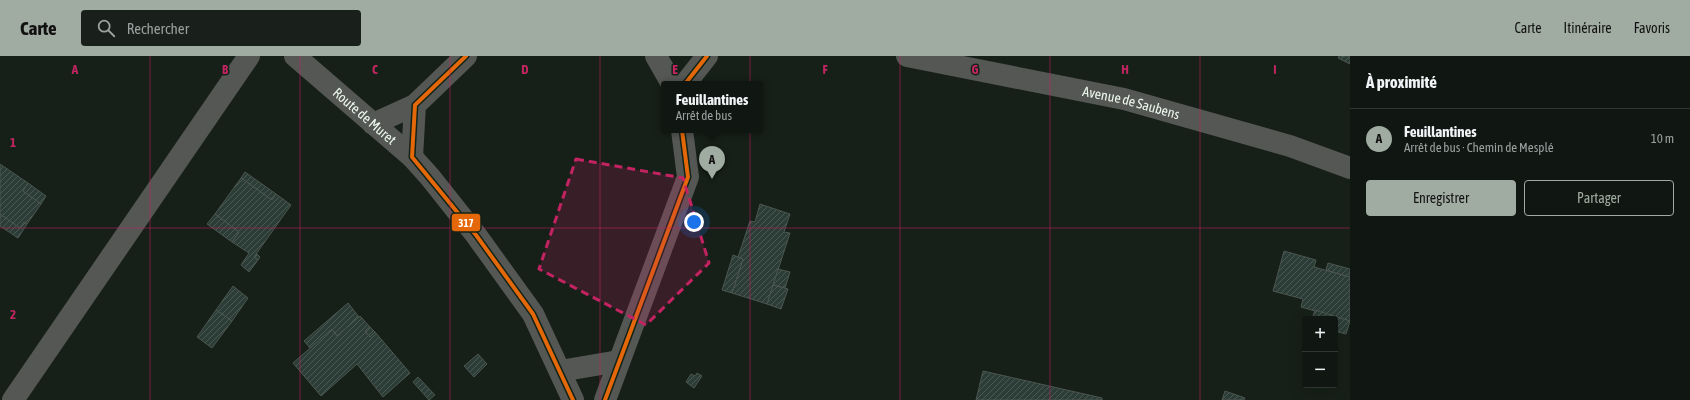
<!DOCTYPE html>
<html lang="fr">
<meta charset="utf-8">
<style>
body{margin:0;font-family:"Asap Condensed",sans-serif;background:#19201b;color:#f1f3f6}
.controls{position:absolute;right:12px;bottom:12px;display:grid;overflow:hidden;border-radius:4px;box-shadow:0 4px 16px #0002}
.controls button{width:36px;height:36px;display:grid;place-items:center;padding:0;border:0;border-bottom:1px solid #303632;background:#101712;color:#f1f3f6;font:20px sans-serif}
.you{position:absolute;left:694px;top:166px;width:14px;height:14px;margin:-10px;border:3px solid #fff;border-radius:50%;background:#1a73e8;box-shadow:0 0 0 6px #1a73e833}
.badge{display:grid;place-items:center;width:26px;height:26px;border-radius:50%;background:#a0aba2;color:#111;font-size:13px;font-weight:700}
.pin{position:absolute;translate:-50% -33px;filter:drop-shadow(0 1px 2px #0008)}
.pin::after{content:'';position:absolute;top:21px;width:14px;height:12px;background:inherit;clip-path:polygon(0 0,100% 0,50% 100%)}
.popup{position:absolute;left:661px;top:25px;width:102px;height:52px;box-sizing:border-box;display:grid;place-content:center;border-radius:4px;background:#101712;filter:drop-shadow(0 1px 3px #0005);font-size:13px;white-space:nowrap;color:#9c9f9f}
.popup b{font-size:15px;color:#f1f3f6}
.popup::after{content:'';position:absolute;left:50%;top:100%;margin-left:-8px;border:8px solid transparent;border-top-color:#101712}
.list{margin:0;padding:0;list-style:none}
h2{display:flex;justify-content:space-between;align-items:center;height:52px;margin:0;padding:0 16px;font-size:17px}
h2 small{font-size:13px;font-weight:400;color:#9c9f9f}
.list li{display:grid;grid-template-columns:26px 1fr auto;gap:12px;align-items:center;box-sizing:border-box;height:60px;padding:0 16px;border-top:1px solid #303632}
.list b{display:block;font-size:15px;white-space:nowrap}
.list p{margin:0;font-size:13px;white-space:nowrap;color:#9c9f9f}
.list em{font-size:13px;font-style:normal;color:#9c9f9f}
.actions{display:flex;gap:8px;padding:12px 16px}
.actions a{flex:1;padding:9px 0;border:1px solid #a0aba2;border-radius:4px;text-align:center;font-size:14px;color:#a0aba2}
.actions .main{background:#a0aba2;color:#111}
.icon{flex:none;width:22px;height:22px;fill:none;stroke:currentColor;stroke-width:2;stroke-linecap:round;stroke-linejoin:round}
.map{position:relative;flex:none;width:1350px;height:344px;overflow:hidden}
header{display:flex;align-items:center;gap:24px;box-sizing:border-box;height:56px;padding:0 20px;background:#a0aba2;color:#111}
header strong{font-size:19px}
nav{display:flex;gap:22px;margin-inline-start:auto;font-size:14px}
.search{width:280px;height:36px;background:#19201b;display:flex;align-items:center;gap:10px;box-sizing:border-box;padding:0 14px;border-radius:4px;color:#9c9f9f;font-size:15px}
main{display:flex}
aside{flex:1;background:#101712}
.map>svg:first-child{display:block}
.building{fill:url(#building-hatch);stroke:#4c5651}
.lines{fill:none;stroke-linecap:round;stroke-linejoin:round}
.minor{stroke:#555754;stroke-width:22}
.bus-1-casing{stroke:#122317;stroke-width:7}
.bus-1{stroke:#e46809;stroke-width:4}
.marked{fill:#c42362;fill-opacity:0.2;stroke:#c42362;stroke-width:3;stroke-dasharray:8 5;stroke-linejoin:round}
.grid{fill:none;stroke:#c42362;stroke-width:1;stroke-opacity:0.55}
.labels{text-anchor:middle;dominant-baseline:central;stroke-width:3;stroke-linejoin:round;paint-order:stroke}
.street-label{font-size:14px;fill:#ebf6ed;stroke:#122317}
.grid-label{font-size:13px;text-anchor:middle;font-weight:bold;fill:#c42362;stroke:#122317;stroke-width:3;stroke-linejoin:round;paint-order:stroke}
.line-badge{stroke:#122317;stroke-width:1.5}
.badge-label{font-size:11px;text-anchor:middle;font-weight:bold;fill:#fff}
</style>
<header>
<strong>Carte</strong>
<div class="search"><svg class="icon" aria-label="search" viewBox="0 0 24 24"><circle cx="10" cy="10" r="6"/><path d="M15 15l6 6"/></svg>Rechercher</div>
<nav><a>Carte</a><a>Itinéraire</a><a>Favoris</a></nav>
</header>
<main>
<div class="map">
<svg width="1350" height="344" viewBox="0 0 1350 344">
<defs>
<pattern id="building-hatch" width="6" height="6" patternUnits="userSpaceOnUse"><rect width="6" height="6" fill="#2c3c37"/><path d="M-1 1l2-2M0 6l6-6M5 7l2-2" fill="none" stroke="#4b5954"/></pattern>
</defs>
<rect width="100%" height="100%" fill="#161f18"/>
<g class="building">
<path d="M1339,0H1350V8L1338,2Z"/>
<path d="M0,108L28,127L23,135L41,148L27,168L24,166L20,172L0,158Z"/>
<path d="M245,116L276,138L272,144L241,122Z"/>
<path d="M241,122L272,144L276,138L291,149L254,201L258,204L249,216L241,209L249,197L232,186L239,176L215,158Z"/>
<path d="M28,127L46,140L41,148L23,135Z"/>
<path d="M760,148L790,158L784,176L790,177L767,248L732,237L743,203L738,201L750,165L755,166Z"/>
<path d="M0,158L20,172L24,166L27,168L18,182L0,170Z"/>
<path d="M215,158L239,176L232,186L207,168Z"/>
<path d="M1284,195L1316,204L1314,211L1350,221V265L1301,251L1303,243L1273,235Z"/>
<path d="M257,198L260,201L258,204L254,201Z"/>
<path d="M733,199L743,203L732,237L722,234Z"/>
<path d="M1328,207L1350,213V221L1326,214Z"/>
<path d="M778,213L790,216L785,232L773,229Z"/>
<path d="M773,229L788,233L781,253L767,248Z"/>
<path d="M233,230L248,242L232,265L216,254Z"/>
<path d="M348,247L359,261L337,280L332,273L310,292L304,285Z"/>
<path d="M216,254L232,265L212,292L197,281Z"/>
<path d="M1315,254L1350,265L1346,278L1335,275V263H1312Z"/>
<path d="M360,260L370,271L365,275L370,281L375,276L410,317L383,341L357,308L321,340L293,307L332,273L337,280Z"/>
<path d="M370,271L375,276L370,281L365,275Z"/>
<path d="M478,298L487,308L474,321L464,310Z"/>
<path d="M983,315L1102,342V344H976Z"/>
<path d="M697,317L702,320L694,332L686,326L691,318L695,320Z"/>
<path d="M418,321L435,339L429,344L413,326Z"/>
<path d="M1225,335L1245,342L1244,344H1222Z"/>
</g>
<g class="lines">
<g class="minor">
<path id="s1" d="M295,0L412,101L430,121L476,179L533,258L573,344"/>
<path d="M656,0L672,28"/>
<path id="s2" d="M907,0L1124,43L1290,90L1350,112"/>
<path d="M685,28L707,0"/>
<path d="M373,68L415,49"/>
<path d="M412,101L415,49L466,0"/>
<path d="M560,315L619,305"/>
<path d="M13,344L249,0"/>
<path d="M605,344L688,121L682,74"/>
</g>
<defs>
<g id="bus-1">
<path d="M466,0L415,49L412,101L476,179L533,258L573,344"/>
<path d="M685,28L707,0"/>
<path d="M605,344L688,121L682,74"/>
</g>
</defs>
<use href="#bus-1" class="bus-1-casing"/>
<use href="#bus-1" class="bus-1"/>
</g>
<path class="marked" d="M576,103L683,122L709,207L646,269L539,213Z"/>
<path class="grid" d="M150,0V344M300,0V344M450,0V344M600,0V344M750,0V344M900,0V344M1050,0V344M1200,0V344M0,172H1350"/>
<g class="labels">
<g class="street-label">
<text stroke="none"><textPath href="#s2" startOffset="229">Avenue de Saubens</textPath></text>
<text stroke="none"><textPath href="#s1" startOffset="92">Route de Muret</textPath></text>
</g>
</g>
<g class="grid-label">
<text x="75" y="18">A</text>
<text x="225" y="18">B</text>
<text x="375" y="18">C</text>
<text x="525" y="18">D</text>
<text x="675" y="18">E</text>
<text x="825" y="18">F</text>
<text x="975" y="18">G</text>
<text x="1125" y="18">H</text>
<text x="1275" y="18">I</text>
<text x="13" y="91">1</text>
<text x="13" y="263">2</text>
</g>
<rect class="line-badge" x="451" y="157" width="30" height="19" rx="4" fill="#e46809"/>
<g class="badge-label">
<text x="466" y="171">317</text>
</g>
</svg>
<div class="controls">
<button>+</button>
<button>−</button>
</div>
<div class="you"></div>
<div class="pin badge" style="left:712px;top:123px">A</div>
<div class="popup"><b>Feuillantines</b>Arrêt de bus</div>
</div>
<aside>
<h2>À proximité<small></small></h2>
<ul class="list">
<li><span class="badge">A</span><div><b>Feuillantines</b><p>Arrêt de bus · Chemin de Mesplé</p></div><em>10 m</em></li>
</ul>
<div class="actions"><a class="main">Enregistrer</a><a>Partager</a></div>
</aside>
</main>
